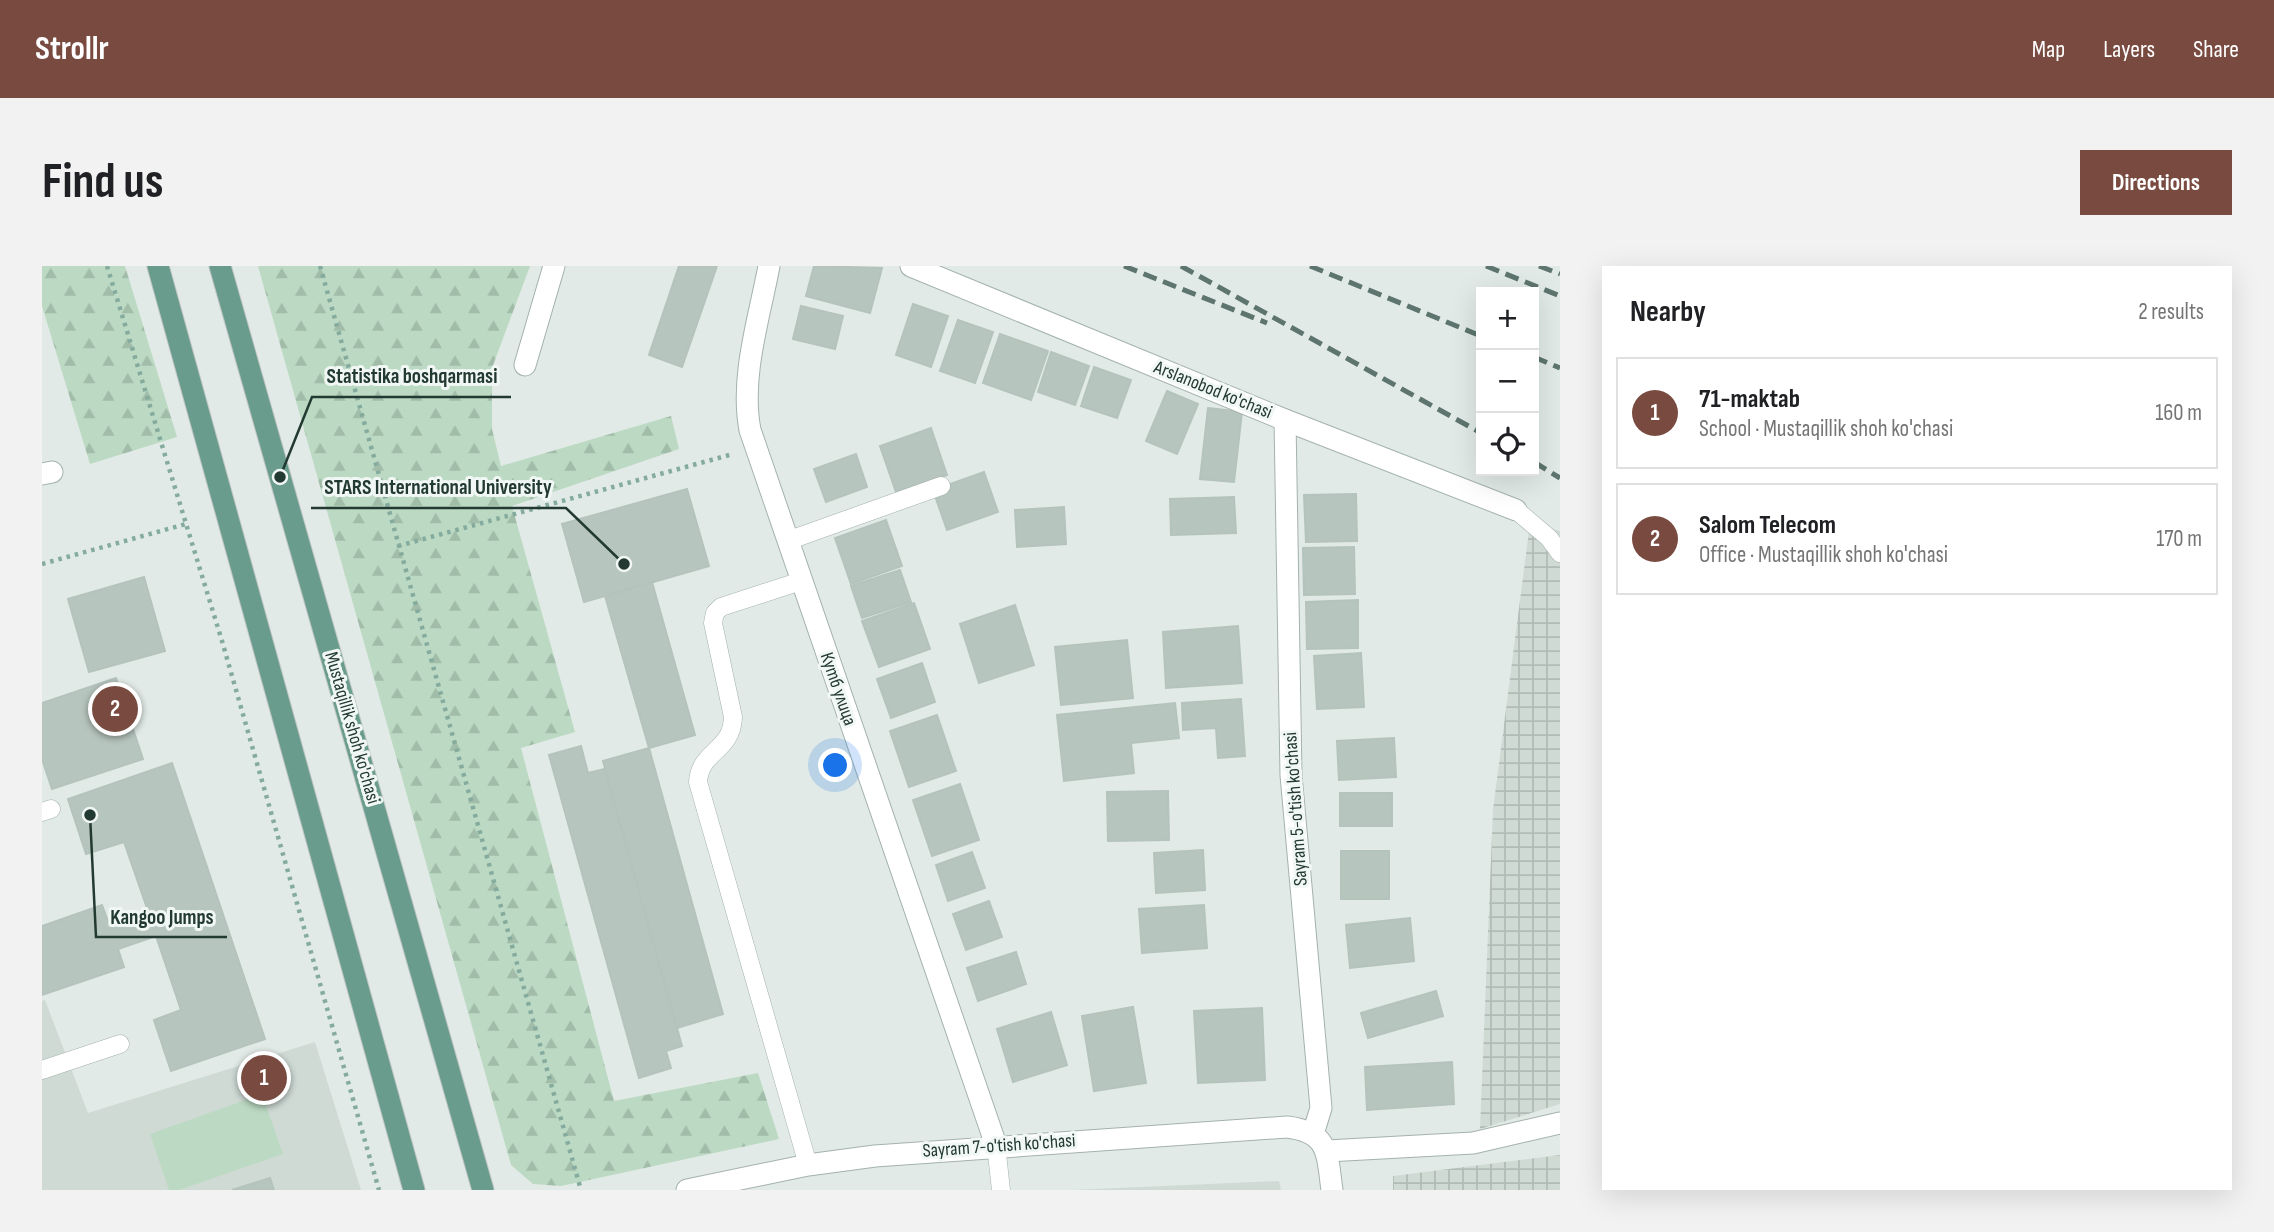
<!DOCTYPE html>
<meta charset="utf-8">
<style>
body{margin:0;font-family:"Sofia Sans Condensed",sans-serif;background:#f2f2f2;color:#202124}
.controls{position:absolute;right:21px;top:21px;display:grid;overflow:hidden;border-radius:0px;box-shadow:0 7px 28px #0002}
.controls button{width:63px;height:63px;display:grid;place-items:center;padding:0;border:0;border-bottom:2px solid #e0e0e0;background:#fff;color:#202124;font:35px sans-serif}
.you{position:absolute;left:794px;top:500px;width:24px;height:24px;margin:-18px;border:5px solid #fff;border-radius:50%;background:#1a73e8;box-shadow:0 0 0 10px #1a73e833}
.badge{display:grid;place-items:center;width:46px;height:46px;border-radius:50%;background:#794b40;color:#fff;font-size:23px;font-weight:700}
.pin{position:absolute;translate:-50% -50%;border:4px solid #fff;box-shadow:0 2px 7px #0006}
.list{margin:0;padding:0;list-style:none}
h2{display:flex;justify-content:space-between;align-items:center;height:91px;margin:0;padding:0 28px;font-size:30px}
h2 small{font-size:23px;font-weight:400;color:#757577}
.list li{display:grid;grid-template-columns:46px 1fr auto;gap:21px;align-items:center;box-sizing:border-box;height:112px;margin:0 14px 14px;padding:0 14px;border:2px solid #e0e0e0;border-radius:0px}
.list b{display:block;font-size:26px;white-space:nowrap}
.list p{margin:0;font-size:23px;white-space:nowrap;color:#757577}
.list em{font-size:23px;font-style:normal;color:#757577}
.icon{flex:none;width:38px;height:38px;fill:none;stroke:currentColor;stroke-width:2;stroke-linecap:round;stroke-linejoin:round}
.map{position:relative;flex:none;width:1518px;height:924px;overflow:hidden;border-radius:0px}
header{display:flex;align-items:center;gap:42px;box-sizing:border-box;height:98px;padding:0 35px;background:#794b40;color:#fff}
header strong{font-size:33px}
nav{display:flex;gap:38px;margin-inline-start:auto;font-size:24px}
.intro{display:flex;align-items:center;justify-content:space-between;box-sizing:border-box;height:168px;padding:0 42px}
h1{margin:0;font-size:49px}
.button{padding:18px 32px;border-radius:0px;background:#794b40;color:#fff;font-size:24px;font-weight:700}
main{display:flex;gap:42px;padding:0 42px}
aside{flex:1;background:#fff;border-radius:0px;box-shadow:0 7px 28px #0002}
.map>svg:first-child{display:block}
.built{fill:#cfdad5}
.industrial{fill:url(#industrial-grid)}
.grass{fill:#bcdac3}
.forest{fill:url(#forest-firs)}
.building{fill:#b7c5bf;stroke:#b4c3bc;stroke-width:2}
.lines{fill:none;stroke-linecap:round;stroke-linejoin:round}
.service-casing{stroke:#a4b2ac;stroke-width:19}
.minor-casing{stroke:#a4b2ac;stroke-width:23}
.tertiary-casing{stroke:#a4b2ac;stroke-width:23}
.primary-casing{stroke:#bdc4c2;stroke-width:23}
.path{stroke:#84ab9d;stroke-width:4.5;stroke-dasharray:3.5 5;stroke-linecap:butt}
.service{stroke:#fff;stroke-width:18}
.minor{stroke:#fff;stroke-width:21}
.tertiary{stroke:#fff;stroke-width:21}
.primary{stroke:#699c8d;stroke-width:21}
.rail{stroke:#5d756e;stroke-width:5;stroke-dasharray:14 7;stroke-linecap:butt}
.labels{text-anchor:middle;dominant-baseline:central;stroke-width:6;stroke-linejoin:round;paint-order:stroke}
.street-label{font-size:19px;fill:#233a32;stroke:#f1f7f4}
.leader{fill:none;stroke:#233a32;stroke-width:2.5}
.callout-dot{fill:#233a32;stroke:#f1f7f4;stroke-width:2.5}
.callout-label{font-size:21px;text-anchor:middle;font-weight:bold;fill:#233a32;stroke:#f1f7f4;stroke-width:6;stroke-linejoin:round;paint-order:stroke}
</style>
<header>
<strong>Strollr</strong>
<nav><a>Map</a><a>Layers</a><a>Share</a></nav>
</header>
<div class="intro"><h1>Find us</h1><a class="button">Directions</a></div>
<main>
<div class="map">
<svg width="1518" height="924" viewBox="0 0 1518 924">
<defs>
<pattern id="industrial-grid" width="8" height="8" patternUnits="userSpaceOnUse" patternTransform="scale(1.75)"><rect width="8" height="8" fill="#cfdad5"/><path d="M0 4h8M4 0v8" fill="none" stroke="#b1bcb7"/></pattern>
<pattern id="forest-firs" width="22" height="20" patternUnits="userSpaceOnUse" patternTransform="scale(1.75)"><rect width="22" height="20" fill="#bcdac3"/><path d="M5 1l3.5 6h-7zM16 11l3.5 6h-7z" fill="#a1bca8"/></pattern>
</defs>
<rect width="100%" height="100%" fill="#e1eae6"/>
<g class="built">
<path d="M3,734L46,847L273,776L319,924H0V735Z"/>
<path d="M1237,915L1239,924H1030Z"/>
</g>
<g class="industrial">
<path d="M1488,257L1518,265V838L1438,863L1451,544Z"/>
<path d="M1518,889V924H1351V910Z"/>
</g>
<path class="grass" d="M220,828L241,888L137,924H127L108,868Z"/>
<g class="forest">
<path d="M0,0H83L135,171L48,198L0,40Z"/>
<path d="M216,0H488L450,102V163L459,200L629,150L637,183L470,240L533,466L479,482L572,835L716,807L737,873L519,920L491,918L469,899Z"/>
</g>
<g class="building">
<path d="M637,0H675L640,101L607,89Z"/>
<path d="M772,0L840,2L828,47L764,30Z"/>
<path d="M871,38L906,50L889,101L854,89Z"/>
<path d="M759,40L801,50L793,83L751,73Z"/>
<path d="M916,54L951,66L933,117L898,105Z"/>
<path d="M958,68L1006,85L989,134L941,117Z"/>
<path d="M1009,86L1047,100L1033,139L996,126Z"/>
<path d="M1052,101L1089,114L1075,152L1039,140Z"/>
<path d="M1125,125L1156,138L1135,188L1104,175Z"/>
<path d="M1166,142L1200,146L1192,216L1158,213Z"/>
<path d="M889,162L905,209L854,226L838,180Z"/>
<path d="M814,188L825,221L784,236L772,203Z"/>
<path d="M942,206L956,246L905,264L891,224Z"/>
<path d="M645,223L667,300L542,336L520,258Z"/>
<path d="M1314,228L1315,275L1264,276L1262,229Z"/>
<path d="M1192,231L1194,267L1129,269L1128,233Z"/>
<path d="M1022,241L1024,278L975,281L973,244Z"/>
<path d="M844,254L860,300L809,318L793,272Z"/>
<path d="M1312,281L1313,328L1262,329L1261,282Z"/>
<path d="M858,304L869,336L820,352L809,320Z"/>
<path d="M102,311L123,385L47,406L26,333Z"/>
<path d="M610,316L653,469L607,482L563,330Z"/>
<path d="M1316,334V382L1265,383L1264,336Z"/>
<path d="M872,337L888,383L837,401L820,355Z"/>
<path d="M973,339L992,399L937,417L918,358Z"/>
<path d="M1196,360L1200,417L1124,422L1121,366Z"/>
<path d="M1085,374L1091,432L1019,439L1013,381Z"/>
<path d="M1319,387L1322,441L1275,443L1272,390Z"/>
<path d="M880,397L893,436L849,452L835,413Z"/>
<path d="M74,412L101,493L10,523L0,493V437Z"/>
<path d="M1199,433L1203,490L1176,492L1174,462L1141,464L1140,437Z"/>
<path d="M1133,437L1137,472L1089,477L1092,507L1022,515L1015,449Z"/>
<path d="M895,449L914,505L867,521L848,465Z"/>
<path d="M1352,472L1354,511L1297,514L1295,475Z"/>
<path d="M539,480L546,507L563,503L640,780L624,785L629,802L597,812L507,489Z"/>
<path d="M607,482L681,748L635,762L561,495Z"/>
<path d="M130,497L223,773L129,805L112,754L139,744L114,670L76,683L82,701L0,729V660L60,639L67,658L106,645L82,576L44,588L26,533Z"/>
<path d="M918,518L937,574L890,590L871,534Z"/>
<path d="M1126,525L1127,574L1066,575L1065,526Z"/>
<rect x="1298" y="527" width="52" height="33"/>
<path d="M1161,584L1163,624L1114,627L1112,587Z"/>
<rect x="1299" y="585" width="48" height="48"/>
<path d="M930,586L943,622L906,635L894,599Z"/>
<path d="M947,635L960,671L924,684L911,648Z"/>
<path d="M1162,639L1165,682L1100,687L1097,643Z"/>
<path d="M1368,652L1372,695L1308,702L1304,659Z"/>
<path d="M974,686L984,718L936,735L925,702Z"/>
<path d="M1394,725L1401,750L1326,772L1319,747Z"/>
<path d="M1091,741L1104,817L1052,825L1040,750Z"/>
<path d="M1220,742L1223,814L1156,817L1152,745Z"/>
<path d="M1009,746L1025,799L971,816L955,763Z"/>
<path d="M1410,796L1412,838L1325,844L1323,801Z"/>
<path d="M228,912L232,924H190Z"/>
</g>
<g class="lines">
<defs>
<g id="service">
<path d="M1474,244L1507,272L1518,287"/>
<path d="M745,275L899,220"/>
<path d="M759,315L679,341L673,347L671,357L691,451C690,486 658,484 656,516L766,899"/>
<path d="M0,546L9,543"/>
<path d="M0,804L78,778"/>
<path d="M954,879L959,924"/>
</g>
<g id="minor">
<path d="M727,0C717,53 698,111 708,164L954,879"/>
<path d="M869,0L1243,154L1474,244"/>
<path d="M483,99L512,0"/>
<path d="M1243,154L1249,509L1279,842L1271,868"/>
<path d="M0,208L10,206"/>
<path d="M1285,885L1431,877L1518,857"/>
</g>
<path id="tertiary" d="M645,924L766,899L833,890L1245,861C1288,866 1285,889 1290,924"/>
<g id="primary">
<path d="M116,0L372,924"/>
<path d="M178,0L441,924"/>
</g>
</defs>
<use href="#service" class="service-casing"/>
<use href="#minor" class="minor-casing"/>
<use href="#tertiary" class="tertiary-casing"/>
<use href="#primary" class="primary-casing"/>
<g class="path">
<path d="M65,0L180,375L337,924"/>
<path d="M278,0L539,924"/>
<path d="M356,280L691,188"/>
<path d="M0,298L144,258"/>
</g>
<use href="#service" class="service"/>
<use href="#minor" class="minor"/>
<use href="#tertiary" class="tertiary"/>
<use href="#primary" class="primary"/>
<g class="rail">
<path d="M1082,0L1225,57"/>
<path d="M1139,0L1439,167"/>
<path d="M1268,0L1439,70"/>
<path d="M1444,0L1518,30"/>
<path d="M1497,0L1518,8"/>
<path d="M1492,91L1518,102"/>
<path d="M1492,196L1518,212"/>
</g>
</g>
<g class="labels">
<g class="street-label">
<text transform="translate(1171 124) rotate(22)">Arslanobod ko'chasi</text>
<text transform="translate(796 423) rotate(71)">Кутб улица</text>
<text transform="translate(310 462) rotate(74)">Mustaqillik shoh ko'chasi</text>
<text transform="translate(1254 543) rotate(-94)">Sayram 5-o'tish ko'chasi</text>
<text transform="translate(957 880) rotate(-4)">Sayram 7-o'tish ko'chasi</text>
</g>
</g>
<path class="leader" d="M238 211L270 131H469M582 298L524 242H269M48 549L54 671H185"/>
<g class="callout-dot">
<circle cx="238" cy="211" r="7"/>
<circle cx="582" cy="298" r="7"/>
<circle cx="48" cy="549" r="7"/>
</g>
<g class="callout-label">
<text x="370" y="117">Statistika boshqarmasi</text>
<text x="396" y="228">STARS International University</text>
<text x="120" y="658">Kangoo Jumps</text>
</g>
</svg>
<div class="controls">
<button>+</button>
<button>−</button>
<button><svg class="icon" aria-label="locate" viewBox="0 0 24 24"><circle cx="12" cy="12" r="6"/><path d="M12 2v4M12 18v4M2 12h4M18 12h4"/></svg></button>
</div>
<div class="you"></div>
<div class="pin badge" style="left:222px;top:812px">1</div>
<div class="pin badge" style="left:73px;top:443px">2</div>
</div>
<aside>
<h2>Nearby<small>2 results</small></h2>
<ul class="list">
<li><span class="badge">1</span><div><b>71-maktab</b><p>School · Mustaqillik shoh ko'chasi</p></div><em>160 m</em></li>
<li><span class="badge">2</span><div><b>Salom Telecom</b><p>Office · Mustaqillik shoh ko'chasi</p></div><em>170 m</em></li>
</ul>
</aside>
</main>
